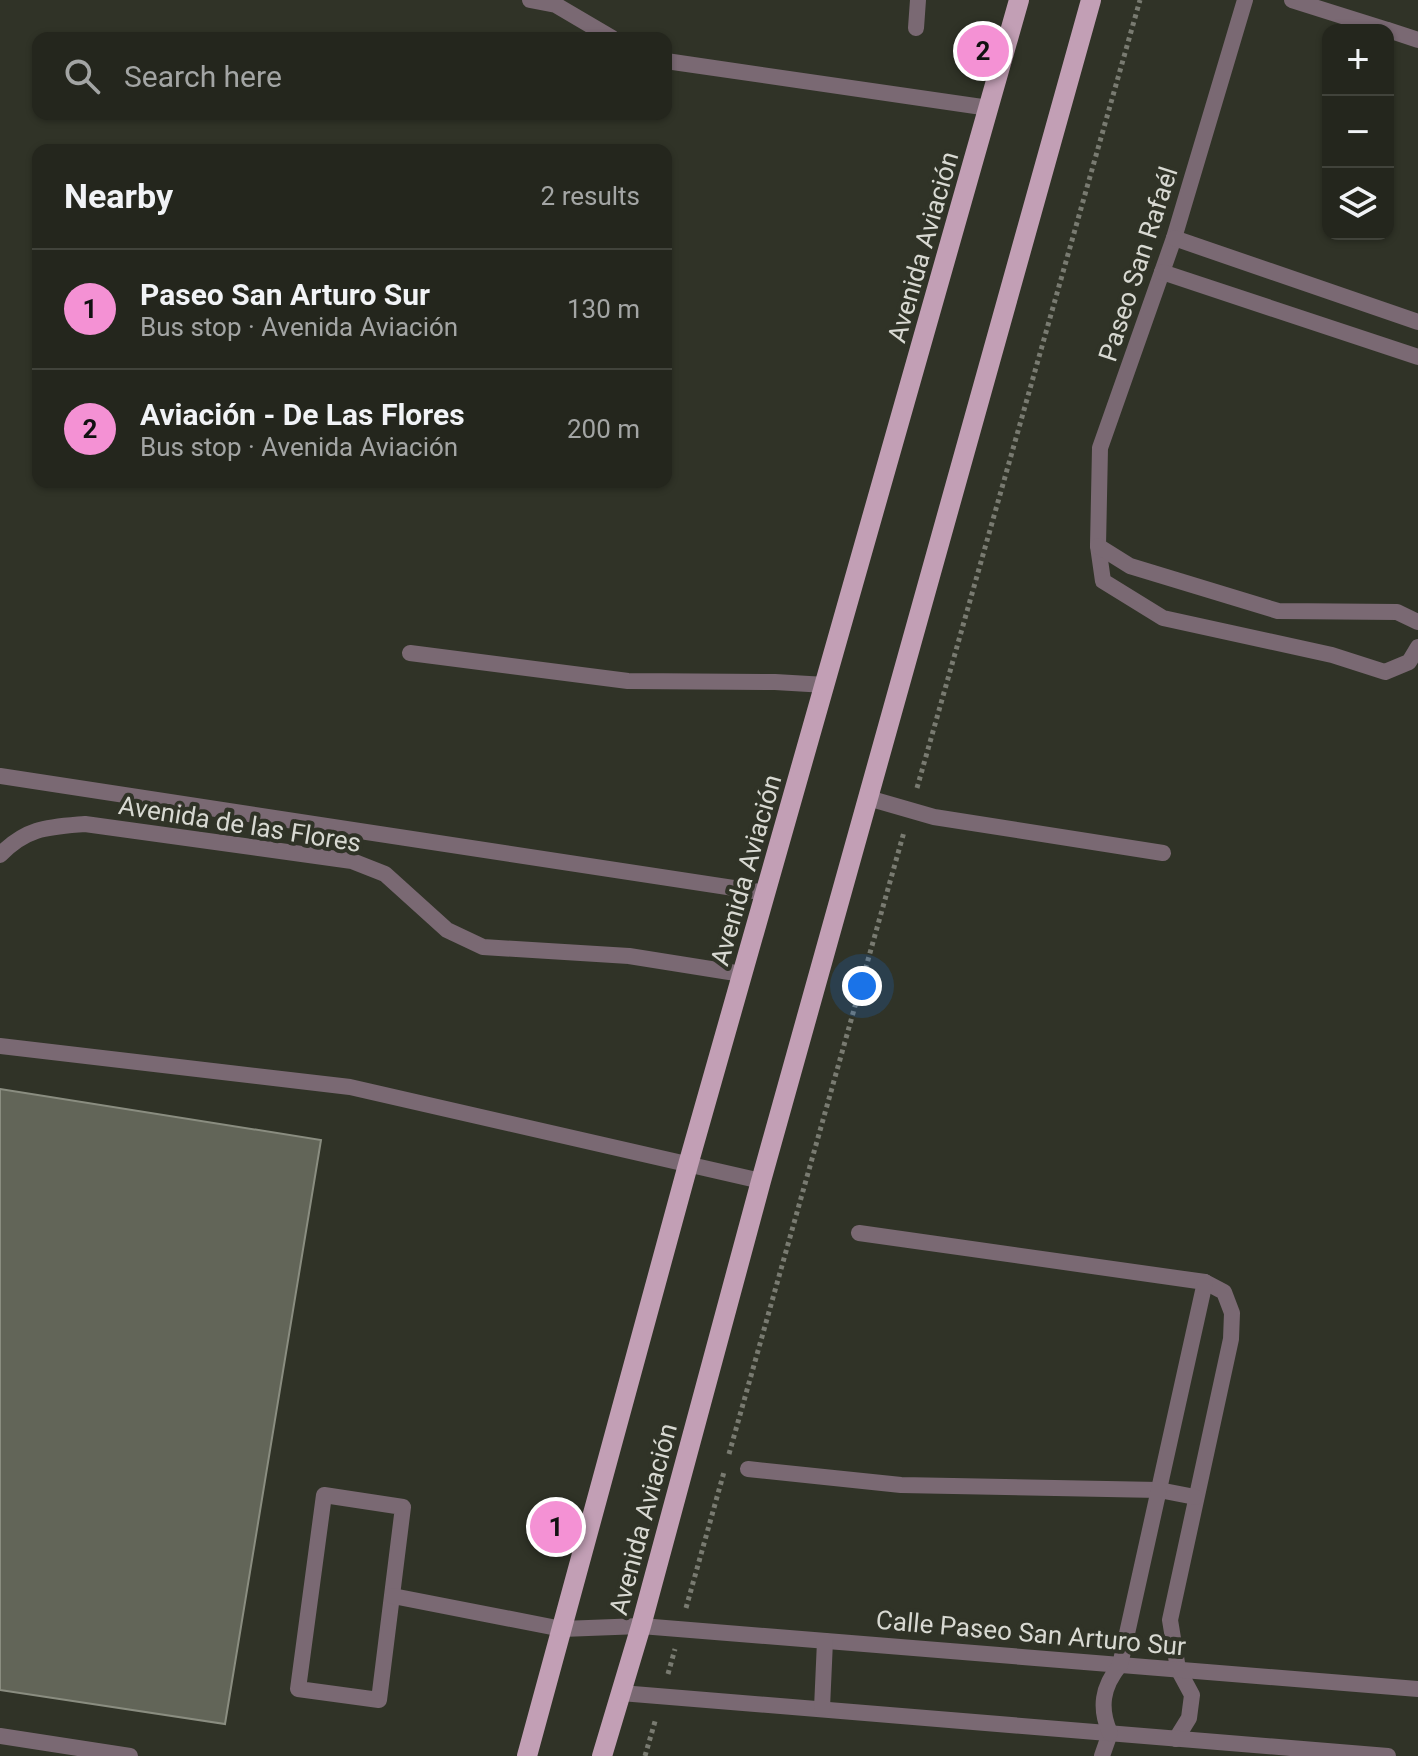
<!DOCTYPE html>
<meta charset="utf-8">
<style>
body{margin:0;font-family:Roboto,sans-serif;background:#2c2e26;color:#f1f3f6}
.controls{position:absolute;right:24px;top:24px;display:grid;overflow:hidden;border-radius:16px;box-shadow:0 2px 6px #0004}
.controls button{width:72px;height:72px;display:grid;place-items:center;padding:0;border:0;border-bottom:2px solid #41433b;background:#24261d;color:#f1f3f6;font:40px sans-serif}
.you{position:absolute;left:862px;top:986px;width:28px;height:28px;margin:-20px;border:6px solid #fff;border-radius:50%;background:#1a73e8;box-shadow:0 0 0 12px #1a73e833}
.badge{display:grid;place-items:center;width:52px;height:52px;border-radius:50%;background:#f491d4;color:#111;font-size:26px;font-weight:700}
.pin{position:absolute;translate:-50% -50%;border:4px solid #fff;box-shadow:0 2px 8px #0006}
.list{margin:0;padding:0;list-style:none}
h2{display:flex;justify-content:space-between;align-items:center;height:104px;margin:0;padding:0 32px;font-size:34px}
h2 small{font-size:26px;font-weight:400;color:#a3a5a4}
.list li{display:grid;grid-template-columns:52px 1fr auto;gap:24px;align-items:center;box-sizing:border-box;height:120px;padding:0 32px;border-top:2px solid #41433b}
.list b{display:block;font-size:30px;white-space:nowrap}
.list p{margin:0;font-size:26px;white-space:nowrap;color:#a3a5a4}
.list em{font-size:26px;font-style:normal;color:#a3a5a4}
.icon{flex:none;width:44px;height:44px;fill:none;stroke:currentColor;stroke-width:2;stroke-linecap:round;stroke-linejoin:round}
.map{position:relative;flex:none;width:1418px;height:1756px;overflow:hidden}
.search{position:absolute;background:#24261d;box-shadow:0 2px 6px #0004;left:32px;top:32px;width:640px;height:88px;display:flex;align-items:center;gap:20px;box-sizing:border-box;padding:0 28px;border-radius:16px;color:#a3a5a4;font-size:30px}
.panel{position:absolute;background:#24261d;box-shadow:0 2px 6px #0004;left:32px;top:144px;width:640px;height:344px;border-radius:16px}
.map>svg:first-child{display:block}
.building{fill:#626558;stroke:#8a8d80;stroke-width:2}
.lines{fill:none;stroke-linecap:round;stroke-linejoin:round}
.path{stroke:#797b71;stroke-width:5;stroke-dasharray:4 4;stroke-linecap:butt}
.service{stroke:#7a6973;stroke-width:16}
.minor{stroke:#7a6973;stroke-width:16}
.primary{stroke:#c29fb5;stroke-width:20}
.labels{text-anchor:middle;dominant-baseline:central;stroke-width:8;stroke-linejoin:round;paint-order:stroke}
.street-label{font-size:26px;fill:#d8d9d2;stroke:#303327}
</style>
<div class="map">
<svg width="1418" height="1756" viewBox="0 0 1418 1756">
<rect width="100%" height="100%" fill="#303327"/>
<path class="building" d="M0,1089L321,1140L225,1724L0,1690Z"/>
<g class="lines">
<g class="path">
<path d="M917,788L1140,0"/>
<path d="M729,1454L904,832"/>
<path d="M686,1608L724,1472"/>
<path d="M668,1674L675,1649"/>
<path d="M645,1756L656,1718"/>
</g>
<g class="service">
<path d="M530,0L556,5L612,38"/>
<path d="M916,28L918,0"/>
<path d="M666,61L989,108"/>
<path d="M410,653L628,681L775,682L826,685"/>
<path d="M0,776L766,893"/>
<path d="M868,798L934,817L1163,853"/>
<path d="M0,1046L350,1087L761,1181"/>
<path d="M324,1495L403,1507L379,1700L298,1689Z"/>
<path d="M393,1596L562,1629"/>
<path d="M0,1736L130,1756"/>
<path d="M1102,1756L1110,1733"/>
</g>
<g class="minor">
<path d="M1245,0L1174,238L1100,448L1098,546L1103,581L1163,618L1332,655L1385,672L1409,662L1418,647"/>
<path d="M1292,0L1387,30"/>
<path d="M1388,30L1418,40"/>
<path d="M1174,238L1418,322"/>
<path d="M1162,272L1418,357"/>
<path d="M1098,546L1130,566L1278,611L1397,612L1418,622"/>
<path d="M0,855C27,827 49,827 85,824L352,861L385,874L447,930L483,947L629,956L742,974"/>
<path d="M859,1233L1205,1282L1224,1292L1232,1313L1231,1339L1170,1620L1178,1669L1192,1695L1189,1718L1176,1739"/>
<path d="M748,1469L901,1485L1159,1490L1195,1497"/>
<path d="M562,1629L641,1626L1418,1689"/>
<path d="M621,1693L1388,1756"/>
<path d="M822,1708L825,1641"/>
<path d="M1110,1733C1099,1708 1102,1687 1120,1665L1205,1282"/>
</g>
<g class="primary">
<path d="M527,1756L688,1165L1019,0"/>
<path d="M602,1756L641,1626L761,1181L1091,0"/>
</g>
</g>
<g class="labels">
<g class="street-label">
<text transform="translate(923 247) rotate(-74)">Avenida Aviación</text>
<text transform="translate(1138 264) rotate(-72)">Paseo San Rafaél</text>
<text transform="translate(240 824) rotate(9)">Avenida de las Flores</text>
<text transform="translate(746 870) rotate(-74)">Avenida Aviación</text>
<text transform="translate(643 1519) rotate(-75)">Avenida Aviación</text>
<text transform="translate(1031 1633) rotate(5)">Calle Paseo San Arturo Sur</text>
</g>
</g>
</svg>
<div class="controls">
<button>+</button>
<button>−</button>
<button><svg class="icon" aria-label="layers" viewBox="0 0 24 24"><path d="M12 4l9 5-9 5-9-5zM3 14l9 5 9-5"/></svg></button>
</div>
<div class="you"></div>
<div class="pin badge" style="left:556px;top:1527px">1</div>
<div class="pin badge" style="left:983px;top:51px">2</div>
<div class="search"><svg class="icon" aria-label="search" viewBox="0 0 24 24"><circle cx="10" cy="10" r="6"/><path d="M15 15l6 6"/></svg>Search here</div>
<section class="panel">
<h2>Nearby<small>2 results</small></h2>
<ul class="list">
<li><span class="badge">1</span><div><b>Paseo San Arturo Sur</b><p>Bus stop · Avenida Aviación</p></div><em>130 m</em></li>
<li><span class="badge">2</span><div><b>Aviación - De Las Flores</b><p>Bus stop · Avenida Aviación</p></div><em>200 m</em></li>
</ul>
</section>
</div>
